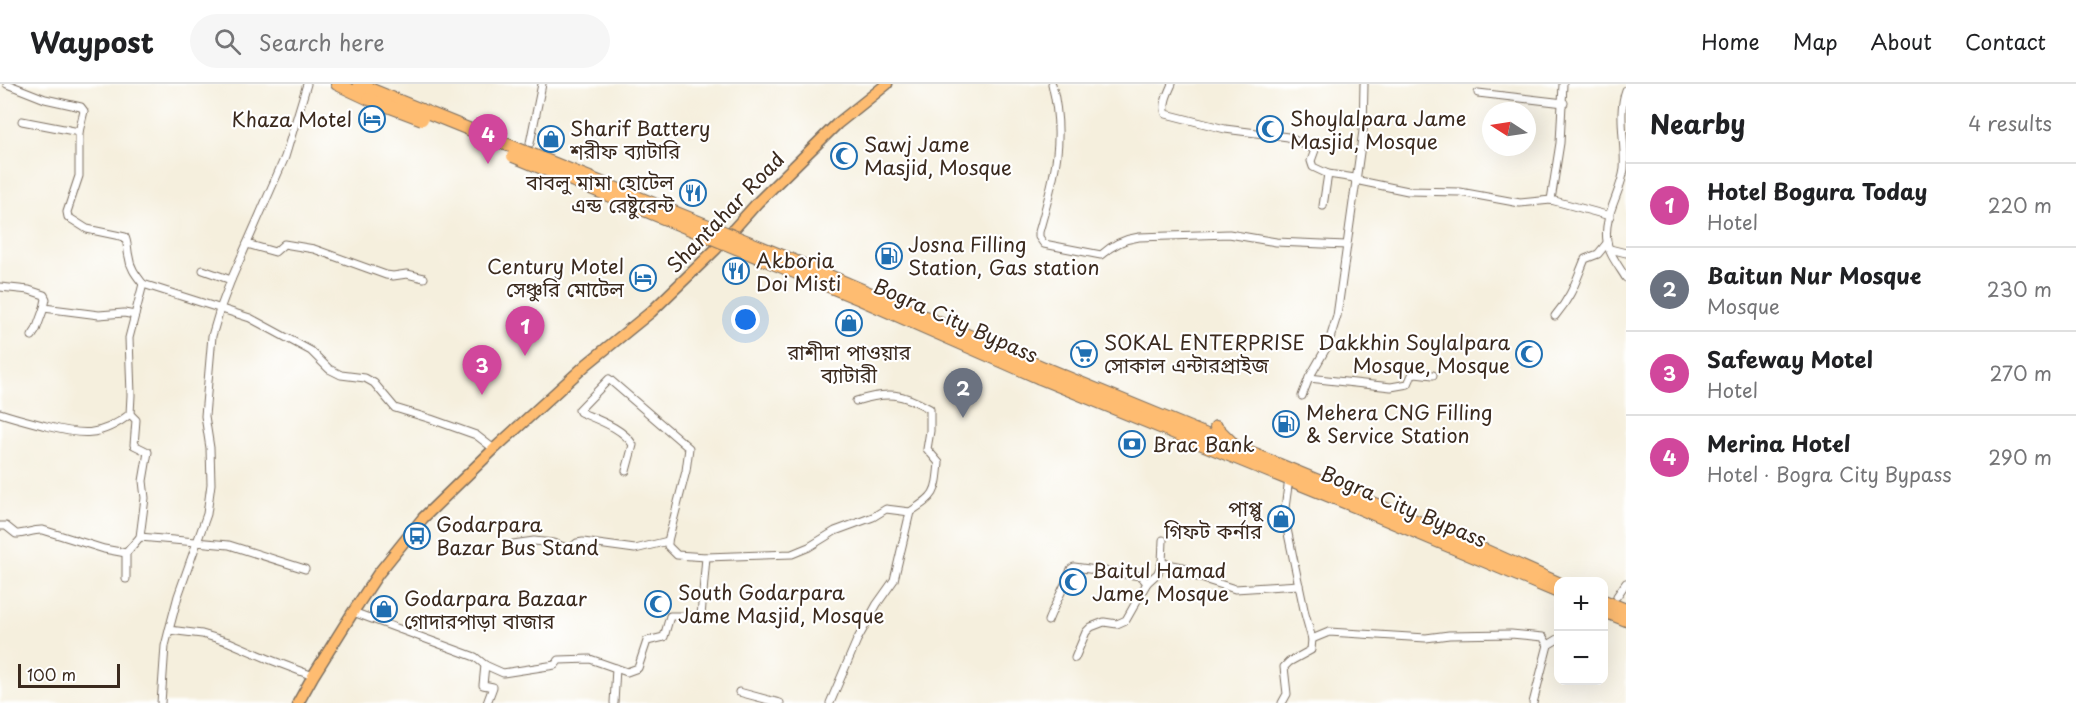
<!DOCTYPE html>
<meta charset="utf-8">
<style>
body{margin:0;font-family:"Playpen Sans","Noto Sans Bengali",sans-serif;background:#f6f6f6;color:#202124}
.controls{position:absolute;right:18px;bottom:18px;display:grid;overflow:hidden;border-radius:12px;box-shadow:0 6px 24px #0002}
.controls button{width:54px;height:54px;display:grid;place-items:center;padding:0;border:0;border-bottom:2px solid #e0e0e0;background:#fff;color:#202124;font:30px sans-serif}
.compass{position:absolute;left:1482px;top:18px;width:54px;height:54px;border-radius:50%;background:#fff;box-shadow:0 6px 24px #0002;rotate:282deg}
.scale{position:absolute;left:18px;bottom:15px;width:102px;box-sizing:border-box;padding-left:6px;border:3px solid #3b2a1e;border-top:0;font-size:16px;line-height:21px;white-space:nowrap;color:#3b2a1e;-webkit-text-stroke:4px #fff;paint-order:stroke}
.you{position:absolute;left:746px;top:236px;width:21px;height:21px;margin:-15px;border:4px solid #fff;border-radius:50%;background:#1a73e8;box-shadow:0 0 0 9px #1a73e833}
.badge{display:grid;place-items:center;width:39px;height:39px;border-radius:50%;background:#d93025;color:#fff;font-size:20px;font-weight:700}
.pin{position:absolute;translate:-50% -50px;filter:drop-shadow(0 2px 3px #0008)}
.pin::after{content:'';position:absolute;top:32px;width:21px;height:18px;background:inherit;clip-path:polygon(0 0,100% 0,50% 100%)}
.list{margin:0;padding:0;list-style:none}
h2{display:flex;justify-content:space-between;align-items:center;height:78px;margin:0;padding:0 24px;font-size:26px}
h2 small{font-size:20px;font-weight:400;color:#757577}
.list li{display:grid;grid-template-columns:39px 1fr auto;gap:18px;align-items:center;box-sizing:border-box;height:84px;padding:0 24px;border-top:2px solid #e0e0e0}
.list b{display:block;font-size:22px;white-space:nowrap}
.list p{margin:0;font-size:20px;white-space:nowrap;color:#757577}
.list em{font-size:20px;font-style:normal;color:#757577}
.icon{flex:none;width:33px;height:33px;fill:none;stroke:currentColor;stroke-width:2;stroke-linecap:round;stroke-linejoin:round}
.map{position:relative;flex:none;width:1626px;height:619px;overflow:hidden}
header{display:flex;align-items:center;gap:36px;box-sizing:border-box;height:84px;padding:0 30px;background:#fff;border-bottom:2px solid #e0e0e0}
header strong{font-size:28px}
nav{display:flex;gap:33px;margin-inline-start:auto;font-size:21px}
.search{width:420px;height:54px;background:#f6f6f6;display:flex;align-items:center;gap:15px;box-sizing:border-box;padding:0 21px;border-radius:33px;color:#757577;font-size:22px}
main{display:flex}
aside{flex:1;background:#fff}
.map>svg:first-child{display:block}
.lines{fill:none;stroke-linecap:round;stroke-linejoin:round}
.minor-casing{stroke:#7c6f61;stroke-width:9}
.primary-casing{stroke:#7c6f61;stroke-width:13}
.trunk-casing{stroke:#7c6f61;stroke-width:14}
.minor{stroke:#fff;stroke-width:7}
.primary{stroke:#febc71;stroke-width:10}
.trunk{stroke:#febc71;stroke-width:12}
.trunk-bridge-casing{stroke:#7c6f61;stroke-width:14;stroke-linecap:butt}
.trunk-bridge{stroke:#febc71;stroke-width:12}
.labels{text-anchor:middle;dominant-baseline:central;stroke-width:4.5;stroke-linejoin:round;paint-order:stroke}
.poi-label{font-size:20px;fill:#3b2a1e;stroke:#fff;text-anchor:start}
.street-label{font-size:20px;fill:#3b2a1e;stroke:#fff}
</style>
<header>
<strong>Waypost</strong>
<div class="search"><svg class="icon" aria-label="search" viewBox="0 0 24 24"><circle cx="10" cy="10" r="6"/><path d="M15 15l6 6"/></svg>Search here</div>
<nav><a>Home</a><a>Map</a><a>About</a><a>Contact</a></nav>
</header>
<main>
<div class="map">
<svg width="1626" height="619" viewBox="0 0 1626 619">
<rect width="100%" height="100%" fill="#fff"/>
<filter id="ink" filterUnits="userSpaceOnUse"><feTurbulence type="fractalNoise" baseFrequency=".0167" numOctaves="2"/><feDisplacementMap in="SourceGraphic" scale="12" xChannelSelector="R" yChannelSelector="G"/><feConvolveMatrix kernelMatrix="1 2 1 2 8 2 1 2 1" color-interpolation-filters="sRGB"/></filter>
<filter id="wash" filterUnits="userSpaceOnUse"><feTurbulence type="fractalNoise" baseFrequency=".008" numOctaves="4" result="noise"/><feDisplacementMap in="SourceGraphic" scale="24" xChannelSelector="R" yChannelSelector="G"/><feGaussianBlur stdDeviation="1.35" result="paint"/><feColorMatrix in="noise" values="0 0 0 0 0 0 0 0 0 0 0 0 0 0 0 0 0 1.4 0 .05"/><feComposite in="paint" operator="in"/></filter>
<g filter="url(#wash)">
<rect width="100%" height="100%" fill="#f5efdd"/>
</g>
<g filter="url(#ink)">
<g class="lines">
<defs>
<g id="minor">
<path d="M7,0L45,15L81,23L84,27L79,48V92L67,128L68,133L87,145L125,153C128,159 127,166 129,173C130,184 137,192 143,200L250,234L311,267L329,285L341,291L365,294L374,299L395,324L431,335L476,351L494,365"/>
<path d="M1052,0C1066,57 1054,94 1039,148V153L1044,160L1101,171C1112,161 1124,155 1139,153L1229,150L1276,158L1346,161"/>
<path d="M1172,0C1168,9 1162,21 1166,30L1225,45L1288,53L1315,66L1311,77L1313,83L1328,90L1355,94"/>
<path d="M1626,6C1617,31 1626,58 1624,85C1621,109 1603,132 1607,157C1608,169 1620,184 1626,194"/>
<path d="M1478,9L1564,19"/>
<path d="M22,37L79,48"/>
<path d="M530,59L542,0"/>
<path d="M1355,96L1408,107L1460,108L1520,119L1551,116L1610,132"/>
<path d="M1551,116L1560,59L1563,0"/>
<path d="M1323,122L1328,90"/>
<path d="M247,160L275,168L284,160L314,165L386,191L393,192L407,190L424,194"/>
<path d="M1610,165L1626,169"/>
<path d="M203,186L231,196"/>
<path d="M0,203L29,206L44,211L46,215L44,224L99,231L124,229L135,231"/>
<path d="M1555,232C1572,212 1575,199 1585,175L1598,170L1607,159"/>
<path d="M32,252L36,246L44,224"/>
<path d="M1309,294L1391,303L1408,300L1412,291L1415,289L1433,291"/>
<path d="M1302,312L1309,294L1328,261L1337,232L1363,47L1364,0"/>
<path d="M0,329C15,334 31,338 46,342C81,351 100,354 130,330"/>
<path d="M626,387L633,361C623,344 598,336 580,328L579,326L609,295L689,364L686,387L668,457V462L677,471L706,473L792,470L809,463L835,447L873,433L886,425L910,428"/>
<path d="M0,442H6L16,450C26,450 34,445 43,446L104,465L126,469L140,453L229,461L305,485"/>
<path d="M140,453L145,414L143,397L148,368L134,361L136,336L130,330L131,311L129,254L143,200"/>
<path d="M513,460L534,457L553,459L570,465L577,459L583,458L635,465L668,457"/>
<path d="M1162,479L1183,483L1188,490L1235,505L1299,501"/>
<path d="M126,495V469"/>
<path d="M1617,512L1626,499"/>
<path d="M353,528L475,573L485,581L503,589L555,581L559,576L590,575L627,588L638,584L647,557L664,553L670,532H701L706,473"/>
<path d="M1048,537C1055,519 1065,503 1071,485L1074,483L1141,492L1147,499"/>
<path d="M169,546L178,512L207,430L211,400L210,364L205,332L212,252L220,225L231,196L285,73L307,0"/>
<path d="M1312,555L1329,548L1426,554L1449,551L1511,550L1543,553L1548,561"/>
<path d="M1075,574L1086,548L1091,543L1104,538L1117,540L1126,536L1147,499L1158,489L1162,479L1163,456"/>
<path d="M485,581L483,601L493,603L487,619"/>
<path d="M739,608L780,619"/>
<path d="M161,619L165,562L169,546L202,550L229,558L271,576L313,592"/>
<path d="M614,619L616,584"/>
<path d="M830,619L857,556L877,520L894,496L910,428C936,411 936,410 939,379L927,365L930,347V325C902,309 888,307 856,317"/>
<path d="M1282,619L1287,610L1284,583L1289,578L1311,566L1312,555L1305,530L1287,445L1285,424L1288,402"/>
<path d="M1533,619L1548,561L1558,555"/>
</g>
<path id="primary" d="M298,619L313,592L353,528L378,490L423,434L494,365L587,280L651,228L716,165L758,118L837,40L887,0"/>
<g id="trunk">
<path d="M337,0L369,15"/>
<path d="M359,0L372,6"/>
<path d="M1044,284L1457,454L1558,499"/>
<path d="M1040,294L1359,424L1558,508"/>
<path d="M1216,343L1232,359"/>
<path d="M1604,517L1626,526"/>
<path d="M1604,527L1626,536"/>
</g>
</defs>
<use href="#minor" class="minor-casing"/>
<use href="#primary" class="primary-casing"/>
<use href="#trunk" class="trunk-casing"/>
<use href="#minor" class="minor"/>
<use href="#primary" class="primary"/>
<use href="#trunk" class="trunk"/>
<defs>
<g id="trunk-bridge">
<path d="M372,6L785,173L1044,284"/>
<path d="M369,15L422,35"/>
<path d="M513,72L860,215L1040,294"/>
</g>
</defs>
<use href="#trunk-bridge" class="trunk-bridge-casing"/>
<use href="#trunk-bridge" class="trunk-bridge"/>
</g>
</g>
<defs>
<symbol id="hotel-ring" viewBox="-11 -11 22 22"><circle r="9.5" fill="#fff" stroke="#1f6fb2" stroke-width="1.5"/><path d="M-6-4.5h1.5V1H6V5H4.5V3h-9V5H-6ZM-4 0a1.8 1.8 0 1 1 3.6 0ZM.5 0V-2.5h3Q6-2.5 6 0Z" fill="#1f6fb2"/></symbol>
<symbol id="mosque-ring" viewBox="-11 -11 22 22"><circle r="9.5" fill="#fff" stroke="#1f6fb2" stroke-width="1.5"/><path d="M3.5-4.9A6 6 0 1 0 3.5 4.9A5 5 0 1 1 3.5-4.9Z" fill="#1f6fb2"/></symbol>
<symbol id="shop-ring" viewBox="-11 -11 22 22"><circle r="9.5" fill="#fff" stroke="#1f6fb2" stroke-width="1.5"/><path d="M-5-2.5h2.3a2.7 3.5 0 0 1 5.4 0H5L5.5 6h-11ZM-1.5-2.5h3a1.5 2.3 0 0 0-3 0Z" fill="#1f6fb2"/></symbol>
<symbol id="restaurant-ring" viewBox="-11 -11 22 22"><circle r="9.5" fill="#fff" stroke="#1f6fb2" stroke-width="1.5"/><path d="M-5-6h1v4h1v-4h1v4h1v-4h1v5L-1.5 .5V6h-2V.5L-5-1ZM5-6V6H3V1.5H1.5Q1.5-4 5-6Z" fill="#1f6fb2"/></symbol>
<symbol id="fuel-ring" viewBox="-11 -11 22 22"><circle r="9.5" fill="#fff" stroke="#1f6fb2" stroke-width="1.5"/><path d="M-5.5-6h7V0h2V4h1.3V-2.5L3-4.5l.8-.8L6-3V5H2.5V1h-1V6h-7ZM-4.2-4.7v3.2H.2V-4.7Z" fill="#1f6fb2"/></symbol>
<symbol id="supermarket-ring" viewBox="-11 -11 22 22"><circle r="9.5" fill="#fff" stroke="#1f6fb2" stroke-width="1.5"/><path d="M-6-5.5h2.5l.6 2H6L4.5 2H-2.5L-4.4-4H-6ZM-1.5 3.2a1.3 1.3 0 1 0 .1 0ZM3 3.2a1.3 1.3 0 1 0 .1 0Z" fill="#1f6fb2"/></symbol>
<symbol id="bank-ring" viewBox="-11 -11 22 22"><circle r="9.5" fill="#fff" stroke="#1f6fb2" stroke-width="1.5"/><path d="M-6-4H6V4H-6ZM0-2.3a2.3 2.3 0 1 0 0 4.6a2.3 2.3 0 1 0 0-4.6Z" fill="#1f6fb2"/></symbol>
<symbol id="bus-ring" viewBox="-11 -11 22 22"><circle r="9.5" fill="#fff" stroke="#1f6fb2" stroke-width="1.5"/><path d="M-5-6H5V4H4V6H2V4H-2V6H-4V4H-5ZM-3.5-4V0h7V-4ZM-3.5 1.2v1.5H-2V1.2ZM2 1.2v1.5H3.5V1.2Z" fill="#1f6fb2"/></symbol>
</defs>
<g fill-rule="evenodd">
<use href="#hotel-ring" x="357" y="20" width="30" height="30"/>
<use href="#mosque-ring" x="1255" y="30" width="30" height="30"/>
<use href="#shop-ring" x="536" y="40" width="30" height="30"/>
<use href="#mosque-ring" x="829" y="57" width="30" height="30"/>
<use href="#restaurant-ring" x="678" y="94" width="30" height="30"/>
<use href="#fuel-ring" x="874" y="157" width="30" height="30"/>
<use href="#restaurant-ring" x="721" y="172" width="30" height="30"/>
<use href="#hotel-ring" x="628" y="179" width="30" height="30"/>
<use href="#shop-ring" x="834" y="224" width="30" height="30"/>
<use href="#supermarket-ring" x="1069" y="255" width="30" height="30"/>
<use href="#mosque-ring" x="1514" y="255" width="30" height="30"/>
<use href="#fuel-ring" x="1271" y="325" width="30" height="30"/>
<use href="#bank-ring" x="1117" y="345" width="30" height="30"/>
<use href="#shop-ring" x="1266" y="420" width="30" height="30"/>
<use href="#bus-ring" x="402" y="437" width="30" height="30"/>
<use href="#mosque-ring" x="1058" y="483" width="30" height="30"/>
<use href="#mosque-ring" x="643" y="505" width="30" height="30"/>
<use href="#shop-ring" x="369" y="510" width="30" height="30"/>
</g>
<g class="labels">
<g class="poi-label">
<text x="1290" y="34">Shoylalpara Jame<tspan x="1290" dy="23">Masjid, Mosque</tspan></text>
<text x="352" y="35" text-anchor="end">Khaza Motel</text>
<text x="570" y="44">Sharif Battery<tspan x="570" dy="23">শরীফ ব্যাটারি</tspan></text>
<text x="864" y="60">Sawj Jame<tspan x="864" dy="23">Masjid, Mosque</tspan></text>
<text x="674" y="98" text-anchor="end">বাবলু মামা হোটেল<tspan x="674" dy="23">এন্ড রেষ্টুরেন্ট</tspan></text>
<text x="908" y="160">Josna Filling<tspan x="908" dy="23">Station, Gas station</tspan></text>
<text x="756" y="176">Akboria<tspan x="756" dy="23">Doi Misti</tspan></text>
<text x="624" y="182" text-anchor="end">Century Motel<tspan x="624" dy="23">সেঞ্চুরি মোটেল</tspan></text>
<text x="1104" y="258">SOKAL ENTERPRISE<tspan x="1104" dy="23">সোকাল এন্টারপ্রাইজ</tspan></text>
<text x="1510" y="258" text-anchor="end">Dakkhin Soylalpara<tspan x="1510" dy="23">Mosque, Mosque</tspan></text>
<text x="849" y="268" text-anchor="middle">রাশীদা পাওয়ার<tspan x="849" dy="23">ব্যাটারী</tspan></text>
<text x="1306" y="328">Mehera CNG Filling<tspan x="1306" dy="23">&amp; Service Station</tspan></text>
<text x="1152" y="360">Brac Bank</text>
<text x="1262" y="424" text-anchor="end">পাপ্পু<tspan x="1262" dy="23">গিফট কর্নার</tspan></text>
<text x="436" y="440">Godarpara<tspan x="436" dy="23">Bazar Bus Stand</tspan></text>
<text x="1092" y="486">Baitul Hamad<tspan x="1092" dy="23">Jame, Mosque</tspan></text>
<text x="678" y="508">South Godarpara<tspan x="678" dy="23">Jame Masjid, Mosque</tspan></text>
<text x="404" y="514">Godarpara Bazaar<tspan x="404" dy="23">গোদারপাড়া বাজার</tspan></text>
</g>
<g class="street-label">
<text transform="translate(725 128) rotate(-46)">Shantahar Road</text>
<text transform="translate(956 236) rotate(24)">Bogra City Bypass</text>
<text transform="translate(1404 422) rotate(23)">Bogra City Bypass</text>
</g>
</g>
</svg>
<div class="controls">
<button>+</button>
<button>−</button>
</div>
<svg class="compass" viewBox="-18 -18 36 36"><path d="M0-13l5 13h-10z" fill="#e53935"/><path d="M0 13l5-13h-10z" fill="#757577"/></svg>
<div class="scale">100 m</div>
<div class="you"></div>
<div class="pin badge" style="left:525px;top:272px;background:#d1479c">1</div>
<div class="pin badge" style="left:963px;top:334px;background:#6b7280">2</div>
<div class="pin badge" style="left:482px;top:311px;background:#d1479c">3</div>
<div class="pin badge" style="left:488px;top:80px;background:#d1479c">4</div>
</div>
<aside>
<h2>Nearby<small>4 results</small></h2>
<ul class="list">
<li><span class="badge" style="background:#d1479c">1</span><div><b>Hotel Bogura Today</b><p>Hotel</p></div><em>220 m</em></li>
<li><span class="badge" style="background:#6b7280">2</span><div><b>Baitun Nur Mosque</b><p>Mosque</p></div><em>230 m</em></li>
<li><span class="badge" style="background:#d1479c">3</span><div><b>Safeway Motel</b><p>Hotel</p></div><em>270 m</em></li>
<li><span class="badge" style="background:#d1479c">4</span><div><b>Merina Hotel</b><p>Hotel · Bogra City Bypass</p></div><em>290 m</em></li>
</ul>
</aside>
</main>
